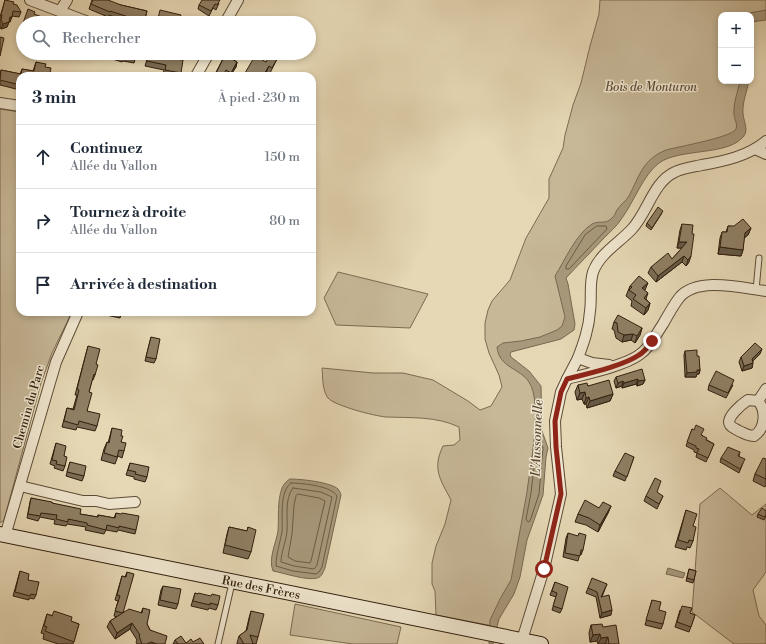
<!DOCTYPE html>
<html lang="fr">
<meta charset="utf-8">
<style>
body{margin:0;font-family:"Libre Bodoni",serif;background:#f6f6f7;color:#1f2937}
.controls{position:absolute;right:12px;top:12px;display:grid;overflow:hidden;border-radius:8px;box-shadow:0 2px 6px #0003}
.controls button{width:36px;height:36px;display:grid;place-items:center;padding:0;border:0;border-bottom:1px solid #e0e1e3;background:#fff;color:#1f2937;font:20px sans-serif}
.stop{position:absolute;width:12px;height:12px;margin:-9px;border:3px solid #8f2418;border-radius:50%;background:#fff}
.stop.end{background:#8f2418;border-color:#fff;box-shadow:0 1px 4px #0008}
.list{margin:0;padding:0;list-style:none}
h2{display:flex;justify-content:space-between;align-items:center;height:52px;margin:0;padding:0 16px;font-size:17px}
h2 small{font-size:13px;font-weight:400;color:#747a83}
.list li{display:grid;grid-template-columns:26px 1fr auto;gap:12px;align-items:center;box-sizing:border-box;height:64px;padding:0 16px;border-top:1px solid #e0e1e3}
.list b{display:block;font-size:15px;white-space:nowrap}
.list p{margin:0;font-size:13px;white-space:nowrap;color:#747a83}
.list em{font-size:13px;font-style:normal;color:#747a83}
.icon{flex:none;width:22px;height:22px;fill:none;stroke:currentColor;stroke-width:2;stroke-linecap:round;stroke-linejoin:round}
.map{position:relative;flex:none;width:766px;height:644px;overflow:hidden}
.search{position:absolute;background:#fff;box-shadow:0 2px 6px #0003;left:16px;top:16px;width:300px;height:44px;display:flex;align-items:center;gap:10px;box-sizing:border-box;padding:0 14px;border-radius:22px;color:#747a83;font-size:15px}
.panel{position:absolute;background:#fff;box-shadow:0 2px 6px #0003;left:16px;top:72px;width:300px;height:244px;border-radius:12px}
.map>svg:first-child{display:block}
.green{fill:#c7b898;stroke:#7c6b52}
.water{fill:#a8997c;stroke:#786850}
.lines{fill:none;stroke-linecap:round;stroke-linejoin:round}
.shore{stroke:#6c5c44;stroke-width:1}
.lane-casing{stroke:#5e4c37;stroke-width:7}
.street-casing{stroke:#5e4c37;stroke-width:12}
.secondary-casing{stroke:#311e0d;stroke-width:16}
.lane{stroke:#efe6cf;stroke-width:5}
.street{stroke:#efe6cf;stroke-width:10}
.secondary{stroke:#efe6cf;stroke-width:14}
.wall{fill:#7b6d56;stroke:#311e0d}
.shaded-wall{fill:#645946;stroke:#311e0d}
.building{fill:#8f7f64;stroke:#311e0d}
.route{stroke:#8f2418;stroke-width:5}
.labels{text-anchor:middle;dominant-baseline:central;stroke-width:3;stroke-linejoin:round;paint-order:stroke}
.park-label{font-size:12px;font-style:italic;fill:#5e4c37;stroke:#efe6cf}
.street-label{font-size:12px;fill:#311e0d;stroke:#efe6cf}
.water-label{font-size:13px;font-style:italic;fill:#5b4934;stroke:#efe6cf}
</style>
<div class="map">
<svg width="766" height="644" viewBox="0 0 766 644">
<rect width="100%" height="100%" fill="#e6d8b5"/>
<filter id="stains"><feTurbulence type="fractalNoise" baseFrequency=".005" numOctaves="4"/><feColorMatrix values="0 0 0 0 .2 0 0 0 0 .09 0 0 0 0 .02 0 0 0 .5 -.17"/></filter>
<radialGradient id="worn" r=".72"><stop offset=".6" stop-color="#630" stop-opacity="0"/><stop offset="1" stop-color="#630" stop-opacity=".3"/></radialGradient>
<g class="green">
<path d="M600,0H766V14L721,15V81H745L740,134L659,157L618,216L561,282L571,329L501,349L539,385L537,475L517,573L493,626L436,615L435,591L432,584V563L436,546L445,524L451,500C440,479 432,469 443,446L454,445L460,440L459,427C436,416 411,418 386,417C375,416 335,406 328,398C322,390 323,378 322,368L373,373H403L433,380L468,401L480,410L491,406L502,387L499,375L489,353L485,339V323L488,310L492,301L510,280L526,238L549,198V179L563,148L565,135L573,105L581,83L590,46L599,14Z"/>
<path d="M0,109L20,112V312H72L52,353L41,383L4,520L0,523Z"/>
<path d="M338,272L428,294L410,328L336,325L324,298Z"/>
<path d="M720,488L752,515L766,504V572L753,590L759,616L766,625V644H734L692,612L700,504Z"/>
<path d="M295,604L401,627L397,644H353L290,635Z"/>
</g>
<g class="water">
<path d="M766,10V20L751,22V15H739Z"/>
<path d="M740,81H749C747,91 742,103 743,114C744,122 749,131 743,137C727,156 680,148 659,163C643,175 634,202 622,218C617,226 610,232 604,238C591,252 578,265 566,278L568,284L575,324L574,330L561,339L511,352L510,354L511,357L529,371L541,386L542,431L548,448L546,457L543,495L527,540L520,577L514,594L499,619L495,634L493,644H489L490,620L500,599L511,580L527,492C530,467 543,403 529,382C520,368 499,368 497,347L503,343L521,341L540,337L557,330L562,326L565,317L555,276C565,260 576,234 592,224C599,220 606,225 612,218C615,216 615,213 617,210C620,205 626,201 629,196C640,175 642,160 666,150C677,147 733,137 736,129C738,124 734,119 734,114C733,104 738,91 740,81Z"/>
<path d="M290,479C301,479 330,482 338,489C339,490 341,494 341,495L325,568C323,572 322,577 317,578C307,581 284,573 273,571C268,559 276,543 278,531C279,517 277,502 282,488C284,484 286,481 290,479Z"/>
<path d="M668,568L685,573L683,578L666,574Z"/>
</g>
<g class="lines">
<g class="shore">
<path d="M597,226H606L607,229L569,269H566V266L585,235Z"/>
<path d="M539,440L541,441L543,448L539,494L530,521L528,522L526,519L531,493L537,442Z"/>
<path d="M291,483C302,483 332,486 337,496L322,567L319,572L316,574L293,571L276,566C276,554 280,543 282,532C283,519 279,491 291,483Z"/>
<path d="M293,488L321,492L332,497L317,565L314,569L294,566L281,562C281,552 286,542 287,531C288,518 284,499 293,488Z"/>
<path d="M298,494L319,498L325,501L311,561L310,563L295,561L288,557L292,534L294,505L296,496Z"/>
</g>
<defs>
<g id="lane">
<path d="M756,290L759,258"/>
<path d="M218,644L232,583"/>
</g>
<g id="street">
<path d="M30,0L91,23"/>
<path d="M60,11L67,0"/>
<path d="M225,23L238,0"/>
<path d="M196,76L209,53"/>
<path d="M0,103L20,106"/>
<path d="M755,149L766,154"/>
<path d="M609,365L592,363L578,358C584,342 589,328 590,311C592,298 589,285 593,272C600,253 619,243 632,229C648,212 653,182 675,172C683,168 693,167 702,165C725,161 748,156 766,141"/>
<path d="M567,379L578,358"/>
<path d="M748,400L758,401C766,410 766,428 754,436C748,436 744,433 739,431C736,429 732,428 730,425C725,418 742,404 748,400Z"/>
<path d="M758,401L766,389"/>
<path d="M20,486L83,501H96L109,504L135,502"/>
<path d="M5,536L56,362L78,312"/>
<path d="M522,640L544,569L561,494L556,447L555,421L561,392L567,379C586,374 624,366 639,355C650,348 656,334 663,324C668,315 673,306 679,298C697,276 742,288 766,291"/>
</g>
<path id="secondary" d="M0,534L541,644"/>
</defs>
<use href="#lane" class="lane-casing"/>
<use href="#street" class="street-casing"/>
<use href="#secondary" class="secondary-casing"/>
<use href="#lane" class="lane"/>
<use href="#street" class="street"/>
<use href="#secondary" class="secondary"/>
</g>
<g class="wall">
<path d="M5,0L13,4L21,12L19,17L12,16L10,22H9L7,27L1,29L0,27V17Z"/>
<path d="M92,0L121,5L147,11L144,23H132L109,15L108,17L89,9Z"/>
<path d="M219,3L216,10L213,8L209,16L198,9L199,5Z"/>
<path d="M93,53H137L134,63L123,61L122,62Z"/>
<path d="M149,53L176,59L181,73L180,76H169L163,75L164,70L145,66Z"/>
<path d="M225,55L237,62L236,67L230,76H226L225,75L224,76H214Z"/>
<path d="M277,59L269,75L266,73L265,76H244L245,73L266,62Z"/>
<path d="M36,62L45,67L20,76V90L0,85V73L1,70L20,74L22,69L33,71Z"/>
<path d="M662,213L651,230L646,226L647,223Z"/>
<path d="M682,224L689,262L686,266L682,262L656,282L648,273L651,267L672,259L682,248H677L680,230Z"/>
<path d="M728,226L751,228L748,235L744,238L743,250L741,256L718,254L720,238L722,232H726Z"/>
<path d="M630,286L645,291L648,293L646,299L650,303L648,310L644,315L631,306L632,301L626,296Z"/>
<path d="M107,312H122L120,318L106,315Z"/>
<path d="M614,322L642,328L640,335L635,343L631,340L622,342L616,338L614,330L612,329Z"/>
<path d="M151,337L156,359L154,363L145,361Z"/>
<path d="M88,346L96,364L95,375L93,380H92L89,392L87,411L97,426L95,431L77,427L76,430L62,427L67,408L73,409L77,395H75Z"/>
<path d="M685,351L697,356L700,370L699,374H697L696,377H685L684,355Z"/>
<path d="M760,354L753,361L752,368L742,371L739,362L741,357Z"/>
<path d="M616,377L645,380L643,384L637,386L636,384L622,388V386L616,388L614,381Z"/>
<path d="M578,385L588,386L613,394L610,401L587,408L586,404H584L582,399L577,400L575,392Z"/>
<path d="M709,385H733L726,398L708,390Z"/>
<path d="M112,428L121,436V442L124,451L122,458L118,456L115,464L101,460L104,449L107,442L108,443Z"/>
<path d="M692,429L702,435L707,440L714,444L706,462L696,457L697,453L694,452V450L686,446Z"/>
<path d="M56,443L64,456L65,466L63,471L54,468L55,466L50,464Z"/>
<path d="M740,452L739,456L743,463L739,473L720,462L721,458Z"/>
<path d="M634,457L625,481L613,476L615,471Z"/>
<path d="M766,459V485L765,487L753,481L755,474Z"/>
<path d="M70,462L84,476L82,481L66,476Z"/>
<path d="M130,463L147,477L145,482L134,479V477L126,475Z"/>
<path d="M646,496H663L657,509L644,501Z"/>
<path d="M31,498L52,503L80,514L97,517L98,515L114,518L116,513L136,530L135,534L118,530L117,532L106,530L104,534L85,530L86,527L67,524L66,526L54,524L55,520L40,517L38,521L27,518L30,502Z"/>
<path d="M611,506L608,513L598,532L586,525L575,522L578,514L599,508Z"/>
<path d="M686,510L693,526V541L690,548L687,547L686,550L675,547Z"/>
<path d="M758,514L766,516L764,520L757,517Z"/>
<path d="M229,527L247,531L248,527L251,552L248,559L223,553L227,534Z"/>
<path d="M568,533L583,550L581,555L580,554L578,561L563,557L566,538Z"/>
<path d="M689,569L696,571L693,583L686,581Z"/>
<path d="M20,571L28,580L36,595L34,599L29,598V600L13,596Z"/>
<path d="M127,572L123,613H141L143,608L147,624L150,630L165,644H137L136,642L137,640L130,629L115,639L107,627L110,621L117,617L114,616L118,601L115,600L122,576L125,577Z"/>
<path d="M555,582L562,609L560,613L552,610L556,597L550,595Z"/>
<path d="M607,584L602,597L611,615L600,618L596,597L586,593L588,588Z"/>
<path d="M163,586L178,604L176,609L158,605L161,590Z"/>
<path d="M195,593L218,605L216,610L209,608L208,610L191,606Z"/>
<path d="M652,600L659,610L663,624L661,629L645,625Z"/>
<path d="M680,610L695,615L689,632L675,627Z"/>
<path d="M251,611L258,637L256,644H237V643L239,636L246,631L249,618Z"/>
<path d="M47,614L79,624L73,644H58L43,639L44,634L41,633Z"/>
<path d="M591,625L603,627L619,644H598L597,641L590,642L589,633Z"/>
<path d="M175,640L186,643L193,642L204,644H173Z"/>
</g>
<g class="shaded-wall">
<path d="M10,17H12L10,22H8Z"/>
<path d="M9,22L7,27L1,29L3,24Z"/>
<path d="M237,62L236,67L230,76L231,73Z"/>
<path d="M269,66L266,73L265,76H263Z"/>
<path d="M751,228L748,235L743,239L745,233Z"/>
<path d="M679,242H687L685,248H677Z"/>
<path d="M720,247L743,250L741,256L718,254Z"/>
<path d="M684,256L682,262L656,282L658,276Z"/>
<path d="M691,256L689,262L686,266L688,260Z"/>
<path d="M648,283L645,290L639,295L642,288Z"/>
<path d="M650,303L648,310L644,315L646,308Z"/>
<path d="M642,328L640,335L635,343L637,336Z"/>
<path d="M633,334L631,340L622,342L624,335Z"/>
<path d="M762,349L760,354L750,364L752,359Z"/>
<path d="M753,363L752,368L742,371L744,366Z"/>
<path d="M697,370H700L699,374H697L696,377H685L687,373Z"/>
<path d="M638,379L636,384L622,388L624,383Z"/>
<path d="M645,380L643,384L637,386L638,381Z"/>
<path d="M623,381L622,386L616,388L618,383Z"/>
<path d="M585,392L582,399L577,400L580,393Z"/>
<path d="M613,394L610,401L587,408L590,401Z"/>
<path d="M589,397L586,404H584L586,398Z"/>
<path d="M611,506L608,513L598,532L600,525Z"/>
<path d="M612,610L611,615L600,618L602,613Z"/>
<path d="M132,623L130,629L115,639L117,633Z"/>
<path d="M600,634L597,641L590,642L593,635Z"/>
<path d="M608,637L605,644H598L601,638Z"/>
</g>
<g class="building">
<path d="M5,0L14,2L13,4L17,5L21,12L13,11L12,17H10L9,22L3,24L1,20L2,15H1Z"/>
<path d="M93,0H108L121,5L147,11L144,22L110,11V12L91,4Z"/>
<path d="M202,0H220L217,5L215,4L211,11L199,5Z"/>
<path d="M28,9L35,12L34,14L42,17V18L54,21L55,20L63,23H23Z"/>
<path d="M160,10L181,15L180,18L201,23H157Z"/>
<path d="M0,37L4,38L0,56Z"/>
<path d="M110,53H137L135,59L124,56V57Z"/>
<path d="M149,53H158L176,57V59L183,60L181,73L165,70L166,65L147,61Z"/>
<path d="M225,55L237,62L231,73L226,70L223,76H217L215,75Z"/>
<path d="M270,55L277,59L272,68L269,66L263,76H258L256,75L255,76H250L245,73L255,56L266,62Z"/>
<path d="M36,62L46,64L45,67L51,68L50,72L67,76H20V85L0,80L1,70L21,74L22,69L34,71Z"/>
<path d="M658,207L663,211L652,228L647,223Z"/>
<path d="M743,219L751,228L745,233L743,250L720,247L722,232H727L728,226H734Z"/>
<path d="M682,224L693,225L692,234H694L691,256L688,260L684,256L658,276L651,267L668,253L672,259L687,242H679Z"/>
<path d="M639,276L648,283L642,288L648,293L644,298L650,303L646,308L633,299L636,295L629,290L632,287L630,286Z"/>
<path d="M114,312H122V314Z"/>
<path d="M618,315L642,328L637,336L633,334L624,335L618,332L617,323L614,322Z"/>
<path d="M151,337L160,339L156,359L146,357Z"/>
<path d="M755,343L762,349L752,359L753,363L744,366L741,357Z"/>
<path d="M88,346L100,349L96,364L98,365L95,375L94,374L89,392L92,393L87,411L100,414L97,426L79,421L78,425L64,421L67,408L74,410L79,390L77,389Z"/>
<path d="M697,350V356H699L700,370H697V372L687,373L685,351Z"/>
<path d="M642,369L645,380L638,381V379L624,383L623,381L618,383L616,377Z"/>
<path d="M716,371L734,380L728,393L709,385Z"/>
<path d="M609,380L613,394L590,401L589,397L586,398L585,392L580,393L578,385L587,383L588,386Z"/>
<path d="M696,425L704,429L701,435L707,438L706,440L714,444L708,458L697,453L699,449L696,448V446L687,442L692,429L694,430Z"/>
<path d="M112,428L122,430L121,436H123L121,442L126,443L124,451L119,450L117,457L104,453L107,442L109,443Z"/>
<path d="M56,443L66,446L64,456L67,457L65,466L56,464L57,461L52,460Z"/>
<path d="M728,447L740,452L738,456L745,459L740,469L721,458Z"/>
<path d="M625,453L634,457L627,477L615,471Z"/>
<path d="M763,458L766,459V479L755,474Z"/>
<path d="M70,462L86,466L84,476L67,472Z"/>
<path d="M130,463L149,467L147,477L135,474L136,472L128,470Z"/>
<path d="M655,478L661,481L657,492L663,496L659,504L646,496Z"/>
<path d="M31,498L52,502V503L81,509L80,514L98,517V515L115,518L116,513L121,514L122,513L139,516L136,530L119,526V528L107,525L106,530L87,525V523L68,519V522L56,519L57,515L41,513L40,516L28,514Z"/>
<path d="M585,500L599,508L603,502L611,506L600,525L589,518L578,514Z"/>
<path d="M762,508L766,511V515L764,517L758,514Z"/>
<path d="M686,510L697,514L693,526L696,527L693,541L689,540L688,543L678,540Z"/>
<path d="M229,527L247,531L248,527L256,530L251,552L225,545Z"/>
<path d="M568,533L578,536L579,533L586,535L583,550H581L580,556L565,553Z"/>
<path d="M689,569L696,571L694,580L687,578Z"/>
<path d="M20,571L29,574L28,580L39,582L36,595L31,594L30,596L15,592Z"/>
<path d="M127,572L134,574L123,613L115,611L120,596L117,595L122,576L126,577Z"/>
<path d="M592,578L607,584L601,597L609,595L612,610L602,613L597,592L588,588Z"/>
<path d="M555,582L568,587L562,609L553,606L557,593L552,591Z"/>
<path d="M163,586L181,589L178,604L160,600Z"/>
<path d="M195,593L198,594V593L211,596L212,594L220,596L218,605L210,603V605L193,601Z"/>
<path d="M652,600L661,602L659,610L666,612L663,624L646,620Z"/>
<path d="M682,606L692,608L690,613L695,615L691,627L677,622Z"/>
<path d="M143,608L150,610L147,624L150,630L167,636L165,644H157L151,642L147,644H142L139,636L140,635L132,623L117,633L110,621L129,609L142,613Z"/>
<path d="M54,611L72,617L71,621L79,624L74,642L45,631L47,627L44,626L47,614L52,616Z"/>
<path d="M251,611L264,614L258,637L250,635L253,644H244L239,636L247,630Z"/>
<path d="M602,624L603,627L616,625L619,644H609L608,637L601,638L600,634L593,635L591,625Z"/>
<path d="M181,636L186,643L191,639L193,642L200,638L204,644H178L175,640Z"/>
</g>
<g class="lines">
<path class="route" d="M544,569L561,494L556,447L555,421L561,392L567,379C586,374 623,366 639,355C644,352 648,347 652,341"/>
</g>
<g class="labels">
<g class="park-label">
<text x="651" y="87">Bois de Monturon</text>
</g>
<g class="street-label">
<text transform="translate(29 407) rotate(-74)">Chemin du Parc</text>
<text transform="translate(261 588) rotate(11)">Rue des Frères</text>
</g>
<g class="water-label">
<text transform="translate(537 438) rotate(-88)">L'Aussonnelle</text>
</g>
</g>
<rect width="100%" height="100%" filter="url(#stains)"/>
<rect width="100%" height="100%" fill="url(#worn)"/>
</svg>
<div class="controls">
<button>+</button>
<button>−</button>
</div>
<div class="stop" style="left:544px;top:569px"></div>
<div class="stop end" style="left:652px;top:341px"></div>
<div class="search"><svg class="icon" aria-label="search" viewBox="0 0 24 24"><circle cx="10" cy="10" r="6"/><path d="M15 15l6 6"/></svg>Rechercher</div>
<section class="panel">
<h2>3 min<small>À pied · 230 m</small></h2>
<ul class="list">
<li><svg class="icon" aria-label="ahead" viewBox="0 0 24 24"><path d="M12 20V5M6 11l6-6 6 6"/></svg><div><b>Continuez</b><p>Allée du Vallon</p></div><em>150 m</em></li>
<li><svg class="icon" aria-label="right" viewBox="0 0 24 24"><path d="M7 20v-9h11M14 6l5 5-5 5"/></svg><div><b>Tournez à droite</b><p>Allée du Vallon</p></div><em>80 m</em></li>
<li><svg class="icon" aria-label="arrive" viewBox="0 0 24 24"><path d="M6 21V4h12l-3 4 3 4H6"/></svg><div><b>Arrivée à destination</b></div></li>
</ul>
</section>
</div>
